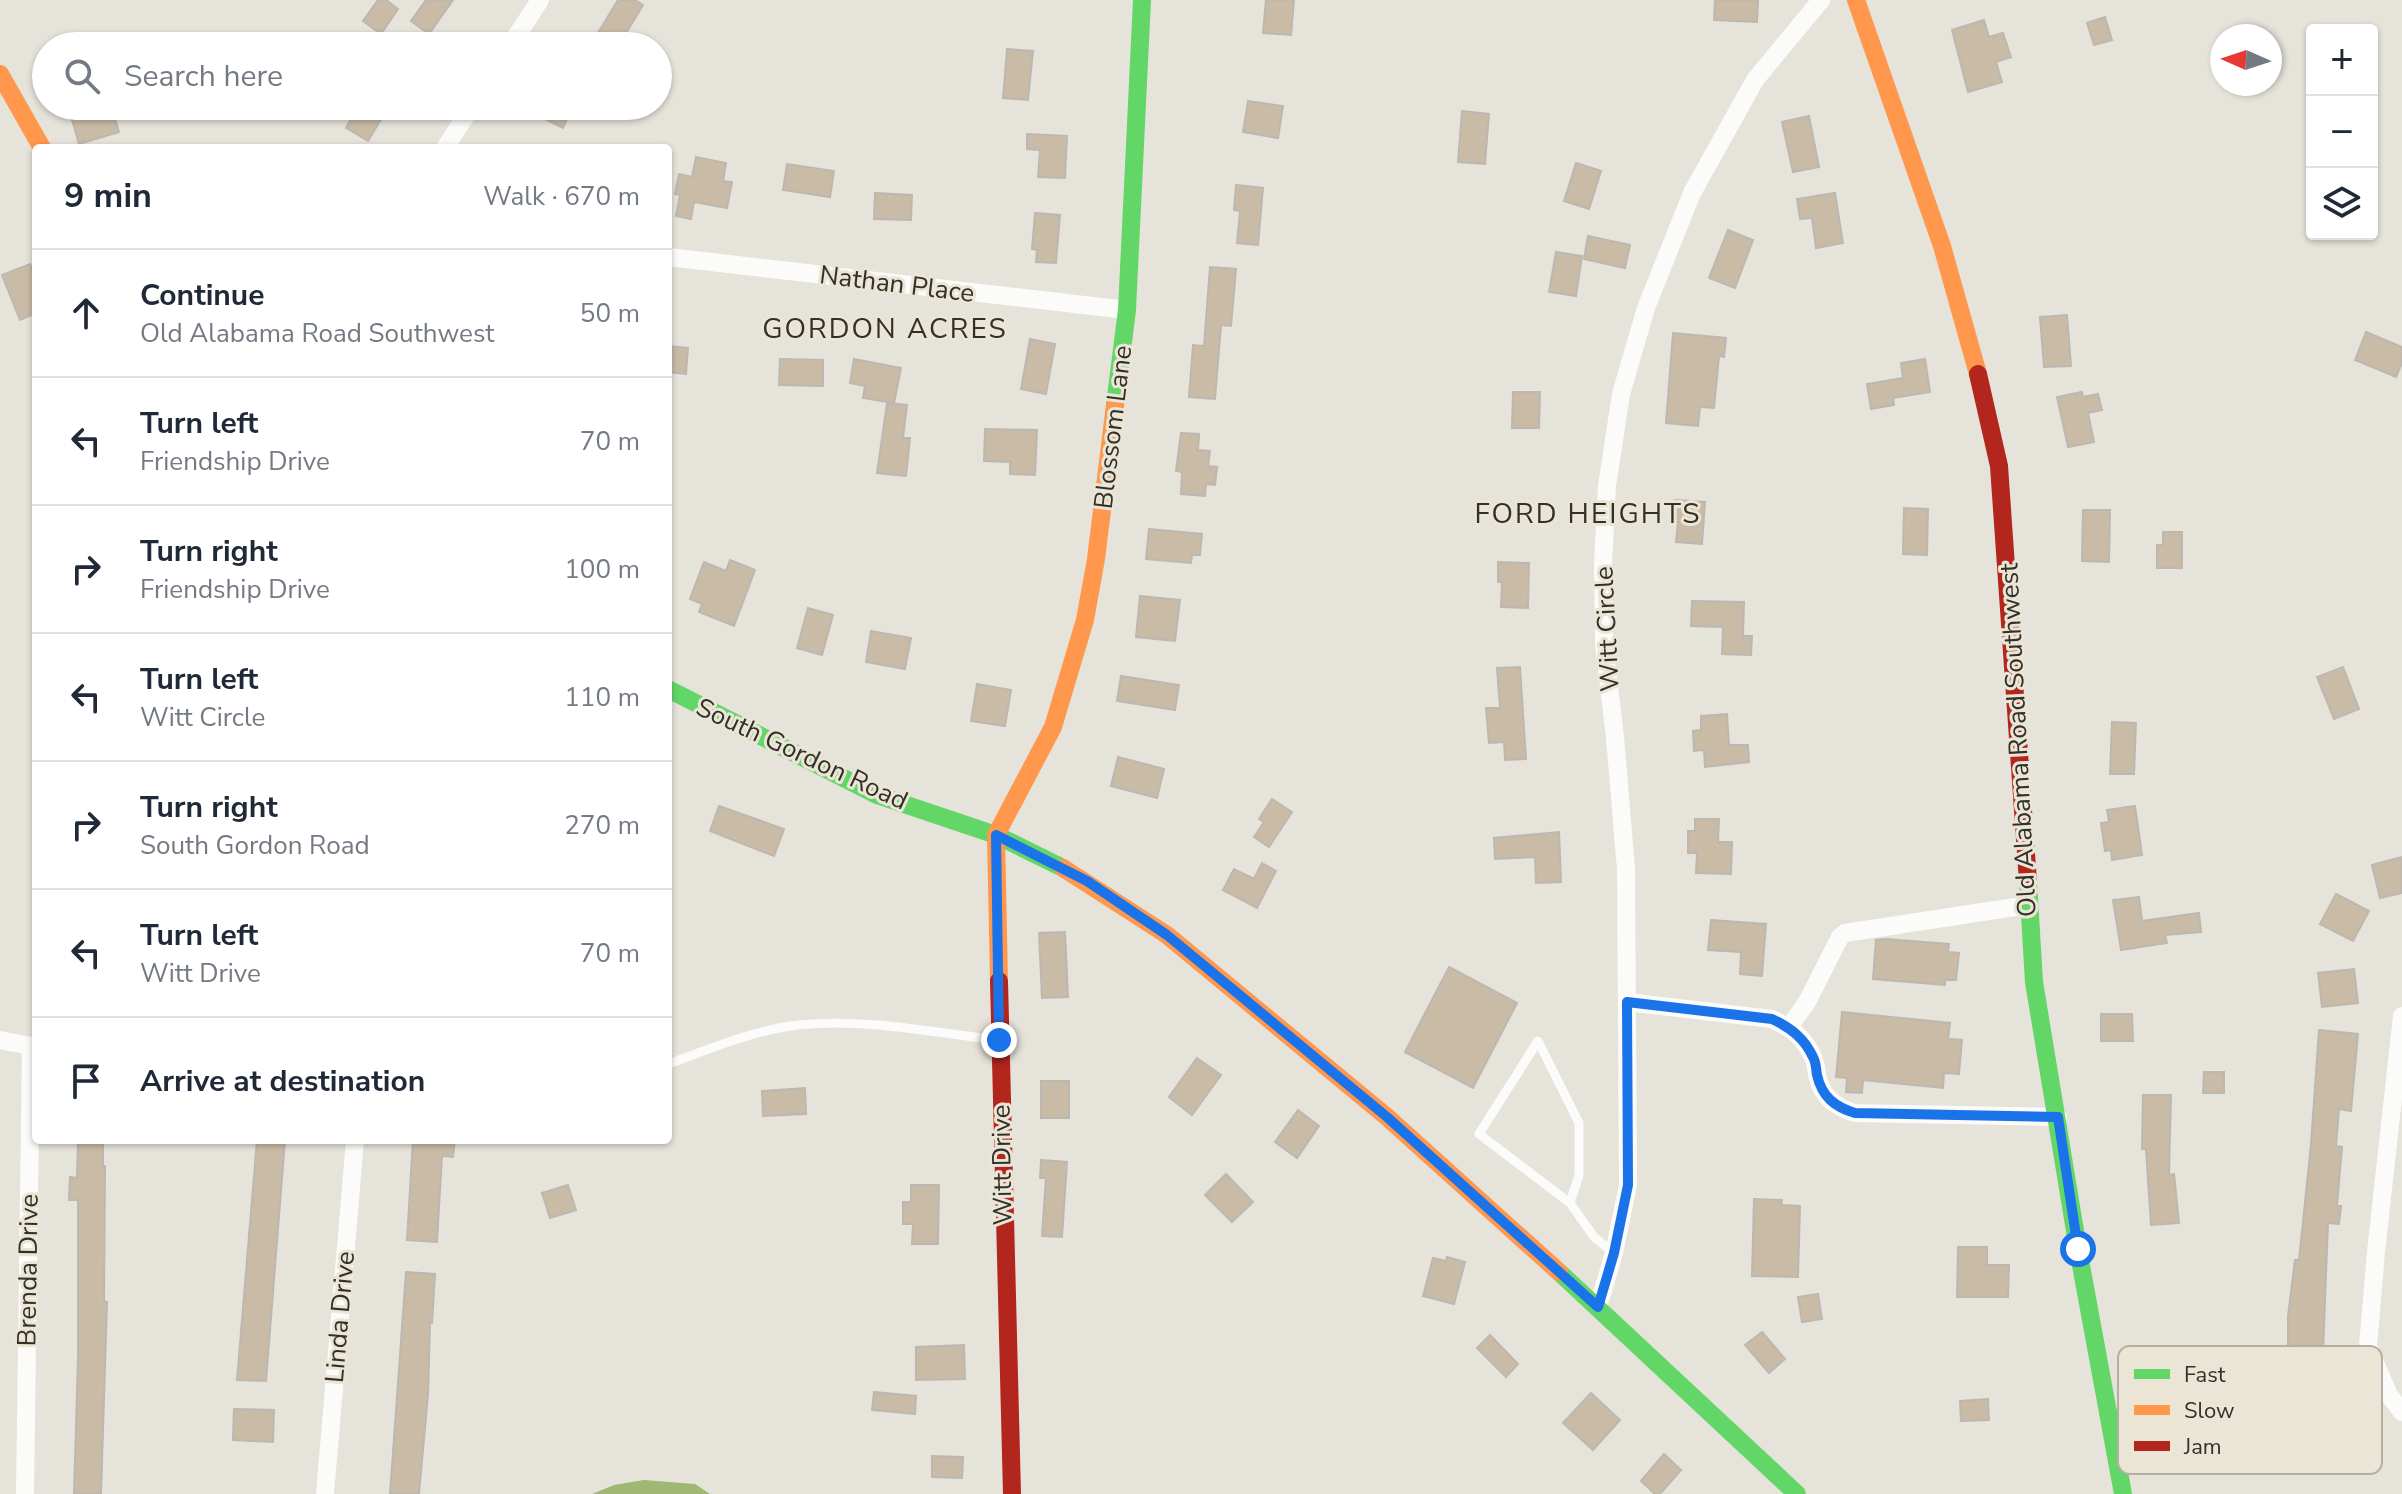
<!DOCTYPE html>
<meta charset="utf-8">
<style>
body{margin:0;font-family:"Nunito Sans",sans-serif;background:#f6f6f7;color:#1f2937}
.controls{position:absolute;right:24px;top:24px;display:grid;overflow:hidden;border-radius:8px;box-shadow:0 2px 6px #0004}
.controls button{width:72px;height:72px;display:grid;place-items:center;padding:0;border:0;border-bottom:2px solid #e0e1e3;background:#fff;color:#1f2937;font:40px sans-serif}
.compass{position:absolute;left:2210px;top:24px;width:72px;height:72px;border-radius:50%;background:#fff;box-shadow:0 2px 6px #0004;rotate:273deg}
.stop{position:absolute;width:24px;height:24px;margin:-18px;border:6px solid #1a73e8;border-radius:50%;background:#fff}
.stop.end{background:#1a73e8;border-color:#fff;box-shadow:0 2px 8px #0008}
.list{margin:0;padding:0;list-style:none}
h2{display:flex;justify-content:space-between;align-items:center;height:104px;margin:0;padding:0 32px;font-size:34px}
h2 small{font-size:26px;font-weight:400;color:#747a83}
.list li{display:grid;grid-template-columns:52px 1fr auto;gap:24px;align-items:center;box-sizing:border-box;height:128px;padding:0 32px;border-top:2px solid #e0e1e3}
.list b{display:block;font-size:30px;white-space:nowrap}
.list p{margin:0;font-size:26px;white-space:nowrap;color:#747a83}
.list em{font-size:26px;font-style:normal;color:#747a83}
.icon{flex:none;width:44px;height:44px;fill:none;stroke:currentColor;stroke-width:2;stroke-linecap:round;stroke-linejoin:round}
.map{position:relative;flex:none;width:2402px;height:1494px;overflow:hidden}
.search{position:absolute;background:#fff;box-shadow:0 2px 6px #0004;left:32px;top:32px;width:640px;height:88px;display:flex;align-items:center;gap:20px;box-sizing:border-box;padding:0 28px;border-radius:44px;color:#747a83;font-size:30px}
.panel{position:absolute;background:#fff;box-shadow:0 2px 6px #0004;left:32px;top:144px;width:640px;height:1000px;border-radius:8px}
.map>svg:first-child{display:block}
.water{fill:#a0b874}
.building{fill:#cabba7;stroke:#bcb8b1;stroke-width:2}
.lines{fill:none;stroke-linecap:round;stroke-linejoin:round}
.lane{stroke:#fbfbf9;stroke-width:9}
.street{stroke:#fbfbf9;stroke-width:18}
.fast{stroke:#63d668;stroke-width:18}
.slow{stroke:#ff974d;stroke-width:18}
.jam{stroke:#b3261e;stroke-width:18}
.route{stroke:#1a73e8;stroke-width:10}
.labels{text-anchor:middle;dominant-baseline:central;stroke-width:6;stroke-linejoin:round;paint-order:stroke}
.street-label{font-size:26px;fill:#32302a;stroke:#ebe5d5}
.neighbourhood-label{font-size:28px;letter-spacing:2px;fill:#32302a;stroke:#ebe5d5}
.key{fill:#ebe5d5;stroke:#b4afa2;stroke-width:2}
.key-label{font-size:22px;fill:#32302a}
</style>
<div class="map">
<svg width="2402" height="1494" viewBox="0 0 2402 1494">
<rect width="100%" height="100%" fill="#e6e3da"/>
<path class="water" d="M644,1480L695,1484L710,1494H592L614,1485Z"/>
<g class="building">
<path d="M378,0H386L398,9L381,34L363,21Z"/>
<path d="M426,0H453L429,34L411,21Z"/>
<path d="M618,0H635L643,5L619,45L598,33Z"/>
<path d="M1266,0H1294L1291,35L1263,33Z"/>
<path d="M1715,0H1758L1757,22L1714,20Z"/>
<path d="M2105,17L2112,40L2094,45L2087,23Z"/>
<path d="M1984,20L1989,37L2003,33L2011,57L1996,62L2002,82L1968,92L1952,30Z"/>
<path d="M1007,49L1033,51L1028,100L1003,98Z"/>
<path d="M1248,101L1283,106L1278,138L1243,132Z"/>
<path d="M68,106H111L119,132L79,144Z"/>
<path d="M358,106H389L368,141L346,128Z"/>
<path d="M551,106H573L563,128L545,119Z"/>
<path d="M1462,111L1489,114L1485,164L1458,162Z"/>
<path d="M1809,116L1819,167L1793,172L1782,122Z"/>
<path d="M1027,134L1067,136L1065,178L1038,177L1040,150L1027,149Z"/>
<path d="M696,157L726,163L723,181L732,182L727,208L694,202L691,219L676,216L680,195L675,194L679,174L692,177Z"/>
<path d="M1576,163L1601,171L1589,209L1564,201Z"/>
<path d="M787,164L834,171L830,197L783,190Z"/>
<path d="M1236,185L1263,188L1258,245L1237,243L1240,211L1234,210Z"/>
<path d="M875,193L912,195L911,220L874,219Z"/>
<path d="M1835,193L1843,243L1816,248L1812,218L1800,219L1797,199Z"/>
<path d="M1035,213L1060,215L1056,263L1036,262L1037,250L1032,249Z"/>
<path d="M1728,230L1753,240L1735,288L1709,278Z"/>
<path d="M1588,236L1630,245L1625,268L1584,259Z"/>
<path d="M1556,252L1582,256L1576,296L1549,292Z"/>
<path d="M30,264L36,280V313L20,320L2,275Z"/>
<path d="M1210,267L1236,269L1231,326L1221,325L1215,399L1189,397L1193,345L1204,346Z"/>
<path d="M2067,315L2071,366L2044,367L2040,317Z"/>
<path d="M2366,332L2402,347V363L2396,377L2355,360Z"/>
<path d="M1673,333L1726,338L1724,357L1719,356L1714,408L1700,407L1698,426L1666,423Z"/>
<path d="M1030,339L1055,344L1046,394L1021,389Z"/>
<path d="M668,346L688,348L686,374L668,372Z"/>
<path d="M780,359L823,360V386L779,385Z"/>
<path d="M854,359L901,368L894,403L863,398L865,386L850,383Z"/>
<path d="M1925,359L1930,392L1893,398L1894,405L1871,409L1867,384L1903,378L1901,363Z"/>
<path d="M1513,392H1540L1539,428H1512Z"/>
<path d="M2082,392L2083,397L2098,394L2102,410L2088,413L2094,442L2068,447L2057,397Z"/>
<path d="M887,403L907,405L903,438H910L906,476L877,473Z"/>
<path d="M985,429L1037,430L1035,475L1010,474V462L984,461Z"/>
<path d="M1181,433L1199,434L1198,450L1210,451L1208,466L1217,467L1215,485L1206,484L1205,496L1181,494L1182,472L1176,471Z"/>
<path d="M1675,500L1705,502L1702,544L1676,542L1678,522H1674Z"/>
<path d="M1904,508L1928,509L1927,555L1903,554Z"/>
<path d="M2083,510H2110L2109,562L2082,561Z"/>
<path d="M1149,529L1202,534L1200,555H1192L1191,563L1146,559Z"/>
<path d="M2163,532H2182V568H2157V545H2163Z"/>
<path d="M730,560L755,570L734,626L699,612L702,604L690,599L704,562L726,571Z"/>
<path d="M1498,562L1529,563L1528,608L1501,607L1502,582H1498Z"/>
<path d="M1140,596L1180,600L1175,641L1136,637Z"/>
<path d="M1692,601L1744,602L1743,636H1752L1751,655L1722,654L1723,627L1691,626Z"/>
<path d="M808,608L833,615L822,655L797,648Z"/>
<path d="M871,631L911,638L905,669L866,662Z"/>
<path d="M1520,667L1526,759L1505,760L1504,742L1489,743L1486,708H1500L1497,668Z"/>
<path d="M2343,667L2359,709L2334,719L2317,677Z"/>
<path d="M1121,676L1179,685L1175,710L1117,701Z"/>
<path d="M977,684L1011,690L1005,726L971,721Z"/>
<path d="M1727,714L1729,745H1748L1749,762L1705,767L1704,750L1694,751L1693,731L1701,730V716Z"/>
<path d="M2112,722L2136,723L2134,774H2110Z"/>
<path d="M1118,757L1164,769L1157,798L1111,786Z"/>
<path d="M1272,799L1292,812L1269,847L1254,837L1264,822L1259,819Z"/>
<path d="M719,806L784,829L774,856L710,831Z"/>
<path d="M2135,806L2142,855L2112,860L2111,850L2105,851L2101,823L2109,822L2107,810Z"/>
<path d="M1695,819H1719L1718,842H1732L1731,874L1696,873L1697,853H1688V831H1695Z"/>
<path d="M1559,832L1561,882L1536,883L1535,857L1495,859L1494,838Z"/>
<path d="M2402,857V893L2380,898L2372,865Z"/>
<path d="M1262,863L1276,871L1257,908L1223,890L1234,869L1254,879Z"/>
<path d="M2336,894L2369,911L2353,941L2320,924Z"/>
<path d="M2139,897L2142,921L2199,913L2201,932L2165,935L2167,943L2121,950L2113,900Z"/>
<path d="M1711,920L1766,924L1762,976L1740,974L1741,952L1708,950Z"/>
<path d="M1065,932L1068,997L1042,998L1039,933Z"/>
<path d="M1886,939L1949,944L1948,952L1959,953L1956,980H1945V985L1873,979L1876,940Z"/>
<path d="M1449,967L1517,1003L1473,1088L1405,1052Z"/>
<path d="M2354,969L2358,1003L2322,1007L2318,973Z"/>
<path d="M1842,1012L1950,1023L1948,1039L1962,1040L1959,1074L1944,1073L1943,1088L1863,1080L1862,1093L1846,1092L1847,1078L1836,1077Z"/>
<path d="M2101,1014H2132L2133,1041H2101Z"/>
<path d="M2319,1030L2358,1034L2351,1111L2339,1109L2336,1146L2342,1147L2337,1206H2341L2339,1224L2328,1223L2323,1352L2288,1351V1316L2295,1260H2299L2311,1144Z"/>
<path d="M1197,1058L1221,1075L1192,1115L1169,1097Z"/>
<path d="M2204,1072H2224V1093H2203Z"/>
<rect x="1041" y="1081" width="28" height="37"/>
<path d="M805,1088L806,1114L763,1116L762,1091Z"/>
<path d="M2143,1095H2171L2169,1175L2174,1174L2179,1223L2151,1225L2146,1149H2142Z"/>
<path d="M1298,1110L1319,1126L1297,1158L1275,1142Z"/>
<path d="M78,1140H103V1166H105L104,1301L107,1302L101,1494H74L78,1359V1200H69L70,1177L77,1178Z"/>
<path d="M257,1140H285L266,1381L237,1380Z"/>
<path d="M413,1140H455L453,1157L442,1156L437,1242L407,1240Z"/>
<path d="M1041,1160L1067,1162L1062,1237L1042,1236L1046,1178H1040Z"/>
<path d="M1226,1174L1253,1202L1232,1222L1205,1195Z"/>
<path d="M568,1185L576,1210L550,1218L542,1193Z"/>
<path d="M911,1185H939L938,1244H912L913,1224H903V1202H911Z"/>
<path d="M1754,1199L1782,1200L1781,1205L1800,1206L1798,1277L1752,1276Z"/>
<path d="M1958,1247H1987V1265H2009L2008,1297H1957Z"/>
<path d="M1447,1257L1465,1262L1454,1304L1423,1296L1433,1258L1446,1261Z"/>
<path d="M406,1272L435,1274L432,1323H430L428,1395L419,1494H390Z"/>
<path d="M1818,1294L1822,1319L1802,1322L1798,1297Z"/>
<path d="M1762,1332L1785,1359L1769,1373L1745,1345Z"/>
<path d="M1490,1335L1518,1364L1506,1377L1477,1348Z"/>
<path d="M964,1345L965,1379L916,1380V1347Z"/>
<path d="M874,1392L916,1396L915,1414L872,1410Z"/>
<path d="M1591,1393L1620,1420L1593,1450L1563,1423Z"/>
<path d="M1988,1399L1989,1420L1961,1421L1960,1401Z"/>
<path d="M234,1409L274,1410L273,1442L233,1440Z"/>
<path d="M1664,1454L1681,1470L1660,1494H1655L1641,1481Z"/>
<path d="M932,1456L963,1457L962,1478L932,1477Z"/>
</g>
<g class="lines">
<g class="lane">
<path d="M668,1064C710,1049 754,1030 798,1025C863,1018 932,1032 996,1040"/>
<path d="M1570,1203L1579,1175V1123L1538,1041L1479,1134L1570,1203L1594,1237L1614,1253"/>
</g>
<g class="street">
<path d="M510,46L540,0"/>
<path d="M445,148L472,106"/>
<path d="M668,257L1127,310"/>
<path d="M1627,1002L1772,1019C1791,1028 1804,1037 1813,1057C1816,1062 1816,1069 1817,1075C1822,1097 1835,1107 1855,1113L2058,1117"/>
<path d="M2402,1016L2376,1252L2368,1346L2389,1395L2402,1412"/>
<path d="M1789,1027L1807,1002L1840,937L1845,933L2028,905"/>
<path d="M0,1040L36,1047"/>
<path d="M1598,1307L1614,1253L1628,1185L1626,869L1615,737L1604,644L1603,564L1607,486L1621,394L1646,308L1692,193L1755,80L1821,0"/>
<path d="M25,1494L31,1047"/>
<path d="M325,1494L355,1140"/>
</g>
<g class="fast">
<path d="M1115,405L1127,310L1142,0"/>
<path d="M668,689L877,795L996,835L1063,868"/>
<path d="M2028,882L2034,982L2078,1249L2123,1494"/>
<path d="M1559,1272L1797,1494"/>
</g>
<g class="slow">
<path d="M1856,0L1942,246L1978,374"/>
<path d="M0,74L42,148"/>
<path d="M1063,868L1167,935L1387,1117L1559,1272"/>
<path d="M999,981L996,835L1053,727L1085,620L1096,559L1115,405"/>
</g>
<g class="jam">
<path d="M1978,374L1999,466L2028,882"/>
<path d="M999,981L1012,1494"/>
</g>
</g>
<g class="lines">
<path class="route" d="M999,1040L996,835L1087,881L1167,935L1387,1117L1598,1307L1614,1253L1628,1185L1627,1002L1772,1019C1791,1028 1804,1038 1813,1057C1816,1062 1816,1069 1817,1075C1822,1097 1835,1107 1855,1113L2058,1117L2078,1249"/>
</g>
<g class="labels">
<g class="street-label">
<text transform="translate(897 284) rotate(7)">Nathan Place</text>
<text transform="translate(1113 427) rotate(-83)">Blossom Lane</text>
<text transform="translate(1607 629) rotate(-93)">Witt Circle</text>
<text transform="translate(2018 740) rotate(-93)">Old Alabama Road Southwest</text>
<text transform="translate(802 754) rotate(25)">South Gordon Road</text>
<text transform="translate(1002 1165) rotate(-91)">Witt Drive</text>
<text transform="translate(28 1270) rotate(-89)">Brenda Drive</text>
<text transform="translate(340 1317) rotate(-85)">Linda Drive</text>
</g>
<g class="neighbourhood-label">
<text x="885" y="329">GORDON ACRES</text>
<text x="1588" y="514">FORD HEIGHTS</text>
</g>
</g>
<rect x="2118" y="1346" width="264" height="128" rx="12" class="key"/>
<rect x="2134" y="1369" width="36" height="10" fill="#63d668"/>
<rect x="2134" y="1405" width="36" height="10" fill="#ff974d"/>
<rect x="2134" y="1441" width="36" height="10" fill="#b3261e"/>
<g class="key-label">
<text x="2184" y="1382">Fast</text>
<text x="2184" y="1418">Slow</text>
<text x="2184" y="1454">Jam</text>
</g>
</svg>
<div class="controls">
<button>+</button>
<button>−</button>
<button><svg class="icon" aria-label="layers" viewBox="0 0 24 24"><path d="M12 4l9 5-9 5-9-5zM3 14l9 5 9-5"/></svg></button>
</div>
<svg class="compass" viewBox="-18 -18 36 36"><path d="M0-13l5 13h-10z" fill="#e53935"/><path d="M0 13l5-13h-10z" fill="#747a83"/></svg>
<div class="stop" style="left:2078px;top:1249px"></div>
<div class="stop end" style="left:999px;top:1040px"></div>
<div class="search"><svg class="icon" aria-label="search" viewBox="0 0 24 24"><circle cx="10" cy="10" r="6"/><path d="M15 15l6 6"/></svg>Search here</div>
<section class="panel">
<h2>9 min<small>Walk · 670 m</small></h2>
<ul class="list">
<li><svg class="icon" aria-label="ahead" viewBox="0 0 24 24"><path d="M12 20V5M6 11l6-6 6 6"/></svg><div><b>Continue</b><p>Old Alabama Road Southwest</p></div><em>50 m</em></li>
<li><svg class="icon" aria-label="left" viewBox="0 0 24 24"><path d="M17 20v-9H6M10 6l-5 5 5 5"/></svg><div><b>Turn left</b><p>Friendship Drive</p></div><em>70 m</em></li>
<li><svg class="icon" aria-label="right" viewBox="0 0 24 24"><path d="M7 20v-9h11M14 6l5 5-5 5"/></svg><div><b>Turn right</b><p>Friendship Drive</p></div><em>100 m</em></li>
<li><svg class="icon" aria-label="left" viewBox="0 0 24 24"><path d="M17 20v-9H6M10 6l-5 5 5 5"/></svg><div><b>Turn left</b><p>Witt Circle</p></div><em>110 m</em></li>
<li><svg class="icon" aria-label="right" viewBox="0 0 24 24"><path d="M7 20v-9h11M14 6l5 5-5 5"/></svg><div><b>Turn right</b><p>South Gordon Road</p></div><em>270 m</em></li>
<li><svg class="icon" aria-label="left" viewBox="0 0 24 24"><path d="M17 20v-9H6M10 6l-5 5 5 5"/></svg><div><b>Turn left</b><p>Witt Drive</p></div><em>70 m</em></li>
<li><svg class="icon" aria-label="arrive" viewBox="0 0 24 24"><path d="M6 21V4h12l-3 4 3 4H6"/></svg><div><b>Arrive at destination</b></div></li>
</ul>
</section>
</div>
